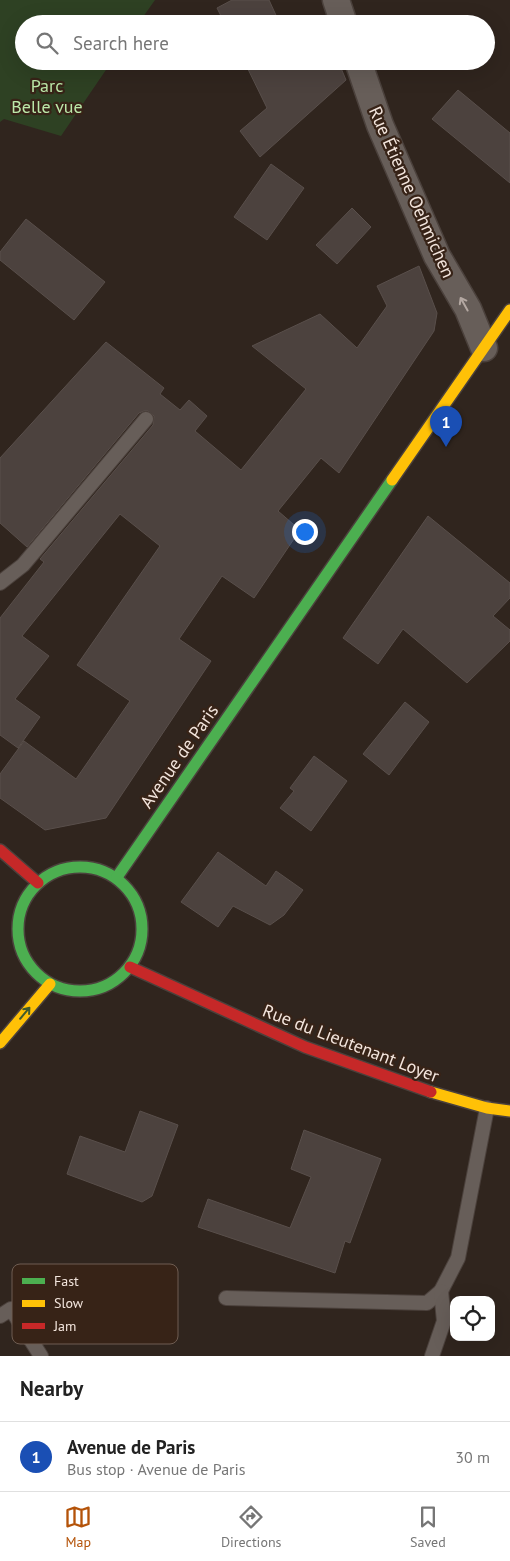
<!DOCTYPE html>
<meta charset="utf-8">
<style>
body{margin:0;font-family:"PT Sans",sans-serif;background:#f6f6f6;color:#222}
.controls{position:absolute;right:15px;bottom:15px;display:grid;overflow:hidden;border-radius:10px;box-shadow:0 5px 20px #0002}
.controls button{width:45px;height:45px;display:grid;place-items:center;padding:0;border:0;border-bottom:1px solid #e0e0e0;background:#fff;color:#222;font:25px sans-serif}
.you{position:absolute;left:304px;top:531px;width:18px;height:18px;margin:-12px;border:4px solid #fff;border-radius:50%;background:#1a73e8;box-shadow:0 0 0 8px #1a73e833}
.badge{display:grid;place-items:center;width:32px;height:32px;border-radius:50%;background:#b45309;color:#fff;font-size:16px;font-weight:700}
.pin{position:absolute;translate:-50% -41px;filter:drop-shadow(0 1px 2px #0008)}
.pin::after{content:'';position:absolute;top:26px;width:18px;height:15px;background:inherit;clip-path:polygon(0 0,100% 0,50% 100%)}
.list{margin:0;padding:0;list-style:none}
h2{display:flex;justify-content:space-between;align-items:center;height:65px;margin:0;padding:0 20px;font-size:21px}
h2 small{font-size:16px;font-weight:400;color:#767676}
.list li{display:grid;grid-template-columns:32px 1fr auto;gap:15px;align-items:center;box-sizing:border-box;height:70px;padding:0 20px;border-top:1px solid #e0e0e0}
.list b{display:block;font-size:19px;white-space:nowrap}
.list p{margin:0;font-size:16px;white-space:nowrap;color:#767676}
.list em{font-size:16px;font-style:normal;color:#767676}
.icon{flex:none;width:28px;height:28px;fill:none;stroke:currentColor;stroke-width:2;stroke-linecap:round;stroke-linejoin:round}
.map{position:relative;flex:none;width:510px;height:1356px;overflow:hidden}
.search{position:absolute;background:#fff;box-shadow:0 5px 20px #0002;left:15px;right:15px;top:15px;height:55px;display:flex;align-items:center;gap:12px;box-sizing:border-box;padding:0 18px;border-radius:28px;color:#767676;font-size:19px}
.sheet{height:135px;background:#fff}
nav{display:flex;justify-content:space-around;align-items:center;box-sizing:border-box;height:70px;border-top:1px solid #e0e0e0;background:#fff;font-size:14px;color:#767676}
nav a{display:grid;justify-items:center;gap:2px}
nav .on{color:#b45309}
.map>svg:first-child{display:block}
.green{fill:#2e4123}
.building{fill:#4c423e;stroke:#594f4b}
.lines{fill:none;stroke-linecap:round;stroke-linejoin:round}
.lane-casing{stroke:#4b413c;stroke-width:16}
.street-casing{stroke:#4b413c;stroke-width:29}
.fast-casing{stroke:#4b413c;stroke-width:14}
.slow-casing{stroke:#4b413c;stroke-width:14}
.jam-casing{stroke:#4b413c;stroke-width:14}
.lane{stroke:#675e59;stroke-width:14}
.street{stroke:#675e59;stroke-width:26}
.fast{stroke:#4caf50;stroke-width:11}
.slow{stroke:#ffc107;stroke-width:11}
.jam{stroke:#c62828;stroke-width:11}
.oneway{stroke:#b4a8a2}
.oneway2{stroke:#3f5b2e}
.labels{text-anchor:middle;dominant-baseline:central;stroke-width:4.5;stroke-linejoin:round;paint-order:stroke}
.park-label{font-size:18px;fill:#bce8a9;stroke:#372317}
.street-label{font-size:18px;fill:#f3e5dd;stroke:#372317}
.key{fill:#372317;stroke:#6f5d52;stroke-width:1}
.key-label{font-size:14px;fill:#f3e5dd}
</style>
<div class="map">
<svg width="510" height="1356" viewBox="0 0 510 1356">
<rect width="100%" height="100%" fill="#30251e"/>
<path class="green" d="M0,0H155L138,24H24V61H112L61,136L4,119L0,122Z"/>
<g class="building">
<path d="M232,0H269L280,24H225L217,8Z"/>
<path d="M244,61H338L346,80L260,157L240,131L267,108Z"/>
<path d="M458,90L510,133V183L432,119Z"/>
<path d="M271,164L304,188L267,240L234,217Z"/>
<path d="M352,208L371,227L337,264L316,245Z"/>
<path d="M26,219L105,282L74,320L0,260V252Z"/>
<path d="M419,266L437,313L434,331L339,473L321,458L278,511L300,530L254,598L222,576L179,639L211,661L106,818L45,830L0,798V774L24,741L76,779L130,701L77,665L160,546L120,514L22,636L49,656L15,699L40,717L18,748L0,735V618L44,562L40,559L153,425L154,416L148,411H144L139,413L27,547L0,523V458L106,342L164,388L160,394L180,410L189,400L207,416L195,431L241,470L306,389L252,346L320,314L357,348L387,306L377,286Z"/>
<path d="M428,516L510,583V598L493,616L510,630V641L467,683L403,629L378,664L343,638Z"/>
<path d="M405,702L429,722L389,775L363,754Z"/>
<path d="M314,756L347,781L311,831L280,808L294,791L290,788Z"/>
<path d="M218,852L266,886L276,871L303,890L284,915L270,925L233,906L218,927L181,902Z"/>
<path d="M140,1111L178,1125L152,1196L142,1202L67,1174L80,1136L125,1152Z"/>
<path d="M304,1130L381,1159L350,1243L345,1241L335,1273L198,1227L208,1199L290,1228L311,1177L291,1169Z"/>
</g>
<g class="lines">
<defs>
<g id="lane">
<path d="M0,583L23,565L146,419"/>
<path d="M226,1298L427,1303L441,1291L458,1258L487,1108"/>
<path d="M0,1316L11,1309L41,1356"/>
<path d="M432,1356L444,1321L441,1291"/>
</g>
<g id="street">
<path d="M336,0L344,24"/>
<path d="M358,61L380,125L437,256L468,309L484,348"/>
</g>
<g id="fast">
<circle cx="80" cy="929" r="62"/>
<path d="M117,877L392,480"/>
</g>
<g id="slow">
<path d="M392,480L510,310"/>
<path d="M0,1043L50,984"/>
<path d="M431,1092L487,1108L510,1111"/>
</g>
<g id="jam">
<path d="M0,850L38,883"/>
<path d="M130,967L305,1047L431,1092"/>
</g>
</defs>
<use href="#lane" class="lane-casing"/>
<use href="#street" class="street-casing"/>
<use href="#fast" class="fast-casing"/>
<use href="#slow" class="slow-casing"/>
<use href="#jam" class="jam-casing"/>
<use href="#lane" class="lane"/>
<use href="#street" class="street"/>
<use href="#fast" class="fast"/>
<use href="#slow" class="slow"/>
<use href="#jam" class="jam"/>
</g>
<defs><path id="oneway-shaft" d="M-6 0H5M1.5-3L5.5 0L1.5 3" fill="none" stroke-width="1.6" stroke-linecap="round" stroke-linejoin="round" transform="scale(1.25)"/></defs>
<use class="oneway" href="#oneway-shaft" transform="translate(464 304) rotate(-119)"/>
<use class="oneway2" href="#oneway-shaft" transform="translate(25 1013) rotate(-50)"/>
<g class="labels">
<g class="park-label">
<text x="47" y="85">Parc<tspan x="47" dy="21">Belle vue</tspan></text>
</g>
<g class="street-label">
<text transform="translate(412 192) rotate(66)">Rue Étienne Oehmichen</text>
<text transform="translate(179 756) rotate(-55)">Avenue de Paris</text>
<text transform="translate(351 1043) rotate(21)">Rue du Lieutenant Loyer</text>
</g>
</g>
<rect x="12" y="1264" width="166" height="80" rx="8" class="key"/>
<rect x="22" y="1278" width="23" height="6" fill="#4caf50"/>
<rect x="22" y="1300" width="23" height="7" fill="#ffc107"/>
<rect x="22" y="1323" width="23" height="6" fill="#c62828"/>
<g class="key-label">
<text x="54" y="1286">Fast</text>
<text x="54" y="1308">Slow</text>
<text x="54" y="1331">Jam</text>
</g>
</svg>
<div class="controls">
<button><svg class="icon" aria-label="locate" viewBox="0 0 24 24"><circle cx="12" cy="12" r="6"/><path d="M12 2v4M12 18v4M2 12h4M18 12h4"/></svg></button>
</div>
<div class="you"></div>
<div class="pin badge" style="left:446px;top:447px;background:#1a4fb4">1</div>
<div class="search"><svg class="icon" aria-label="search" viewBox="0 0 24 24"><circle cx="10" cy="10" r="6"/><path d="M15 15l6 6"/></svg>Search here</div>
</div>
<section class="sheet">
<h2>Nearby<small></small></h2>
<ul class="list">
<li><span class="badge" style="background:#1a4fb4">1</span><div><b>Avenue de Paris</b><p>Bus stop · Avenue de Paris</p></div><em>30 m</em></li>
</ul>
</section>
<nav>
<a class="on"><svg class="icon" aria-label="map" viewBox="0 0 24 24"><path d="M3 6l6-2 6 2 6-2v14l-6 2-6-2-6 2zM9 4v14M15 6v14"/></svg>Map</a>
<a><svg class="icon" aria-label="directions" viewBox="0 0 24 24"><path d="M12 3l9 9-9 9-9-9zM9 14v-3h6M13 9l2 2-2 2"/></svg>Directions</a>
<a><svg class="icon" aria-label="saved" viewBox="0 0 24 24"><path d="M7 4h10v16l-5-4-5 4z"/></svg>Saved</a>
</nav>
